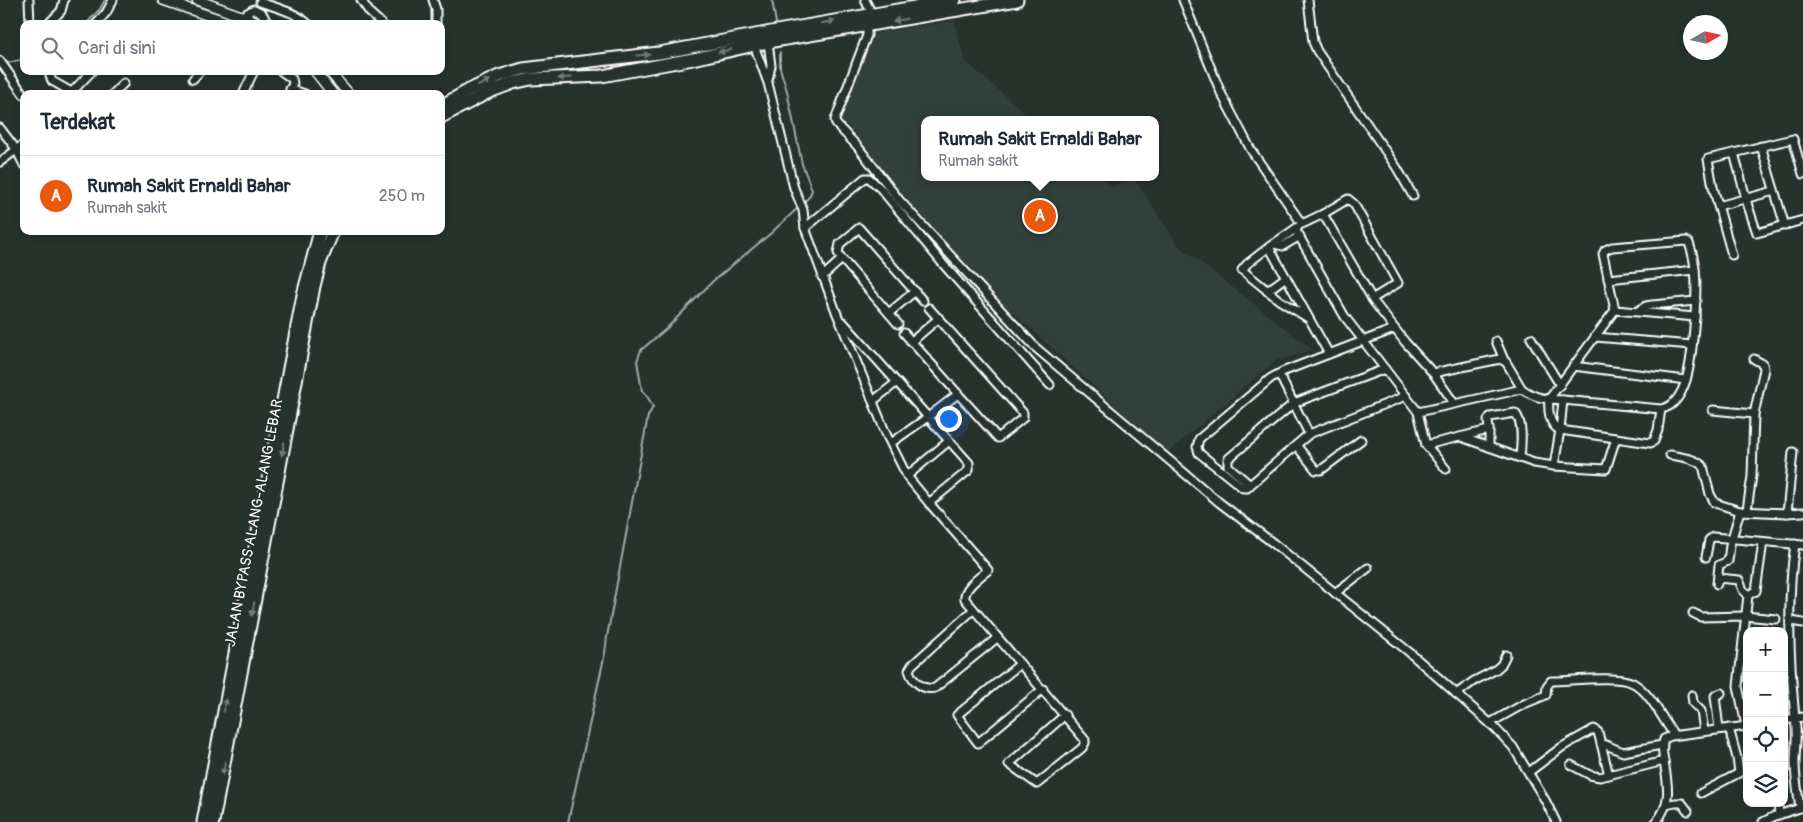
<!DOCTYPE html>
<html lang="id">
<meta charset="utf-8">
<style>
body{margin:0;font-family:Pangolin,sans-serif;background:#f2f2f3;color:#1f2937}
.controls{position:absolute;right:15px;bottom:15px;display:grid;overflow:hidden;border-radius:10px;box-shadow:0 2px 8px #0003}
.controls button{width:45px;height:45px;display:grid;place-items:center;padding:0;border:0;border-bottom:1px solid #e0e1e3;background:#fff;color:#1f2937;font:25px sans-serif}
.compass{position:absolute;left:1683px;top:15px;width:45px;height:45px;border-radius:50%;background:#fff;box-shadow:0 2px 8px #0003;rotate:81deg}
.you{position:absolute;left:948px;top:418px;width:18px;height:18px;margin:-12px;border:4px solid #fff;border-radius:50%;background:#1a73e8;box-shadow:0 0 0 8px #1a73e833}
.badge{display:grid;place-items:center;width:32px;height:32px;border-radius:50%;background:#ea580c;color:#fff;font-size:16px;font-weight:700}
.pin{position:absolute;translate:-50% -50%;border:2px solid #fff;box-shadow:0 1px 5px #0006}
.popup{position:absolute;left:921px;top:116px;width:238px;height:65px;box-sizing:border-box;display:grid;place-content:center;border-radius:10px;background:#fff;filter:drop-shadow(0 1px 4px #0005);font-size:16px;white-space:nowrap;color:#747a83}
.popup b{font-size:19px;color:#1f2937}
.popup::after{content:'';position:absolute;left:50%;top:100%;margin-left:-10px;border:10px solid transparent;border-top-color:#fff}
.list{margin:0;padding:0;list-style:none}
h2{display:flex;justify-content:space-between;align-items:center;height:65px;margin:0;padding:0 20px;font-size:21px}
h2 small{font-size:16px;font-weight:400;color:#747a83}
.list li{display:grid;grid-template-columns:32px 1fr auto;gap:15px;align-items:center;box-sizing:border-box;height:80px;padding:0 20px;border-top:1px solid #e0e1e3}
.list b{display:block;font-size:19px;white-space:nowrap}
.list p{margin:0;font-size:16px;white-space:nowrap;color:#747a83}
.list em{font-size:16px;font-style:normal;color:#747a83}
.icon{flex:none;width:28px;height:28px;fill:none;stroke:currentColor;stroke-width:2;stroke-linecap:round;stroke-linejoin:round}
.map{position:relative;flex:none;width:1803px;height:822px;overflow:hidden}
.search{position:absolute;background:#fff;box-shadow:0 2px 8px #0003;left:20px;top:20px;width:425px;height:55px;display:flex;align-items:center;gap:12px;box-sizing:border-box;padding:0 18px;border-radius:10px;color:#747a83;font-size:19px}
.panel{position:absolute;background:#fff;box-shadow:0 2px 8px #0003;left:20px;top:90px;width:425px;height:145px;border-radius:10px}
.map>svg:first-child{display:block}
.built{fill:#333f3a}
.lines{fill:none;stroke-linecap:round;stroke-linejoin:round}
.stream{stroke:#a4a9a7;stroke-width:2}
.minor-casing{stroke:#fff;stroke-width:11}
.tertiary-casing{stroke:#fff;stroke-width:12}
.trunk-casing{stroke:#fff;stroke-width:15}
.minor{stroke:#26332d;stroke-width:7}
.tertiary{stroke:#26332d;stroke-width:9}
.trunk{stroke:#26332d;stroke-width:11}
.oneway{fill:#727a76}
.labels{text-anchor:middle;dominant-baseline:central;stroke-width:4.5;stroke-linejoin:round;paint-order:stroke}
.street-label{font-size:15px;fill:#fff;stroke:#26332d}
</style>
<div class="map">
<svg width="1803" height="822" viewBox="0 0 1803 822">
<rect width="100%" height="100%" fill="#26332d"/>
<filter id="ink" filterUnits="userSpaceOnUse"><feTurbulence type="fractalNoise" baseFrequency=".02" numOctaves="2"/><feDisplacementMap in="SourceGraphic" scale="10" xChannelSelector="R" yChannelSelector="G"/><feConvolveMatrix kernelMatrix="1 2 1 2 8 2 1 2 1" color-interpolation-filters="sRGB"/></filter>
<g filter="url(#ink)">
<path class="built" d="M954,21L965,61L1033,120H925V177H1101L1113,187L1128,177H1133L1178,245L1313,350L1275,361L1167,453L974,277L838,119L870,33Z"/>
<g class="lines">
<g class="stream">
<path d="M772,0L776,23"/>
<path d="M86,24L100,9L105,0"/>
<path d="M780,52V68L787,91L802,164L812,190L809,197L803,203"/>
<path d="M4,64L24,59"/>
<path d="M568,822L605,653L607,637L648,416L653,407L647,396L642,391L637,361L641,350L666,329L713,281L770,234L800,206"/>
</g>
<defs>
<g id="minor">
<path d="M29,0L30,24"/>
<path d="M361,0L370,13L382,24"/>
<path d="M433,0L436,9V24"/>
<path d="M865,0L872,14"/>
<path d="M1183,0L1221,93L1251,150L1302,224L1323,214L1374,302L1405,342L1433,373L1454,403"/>
<path d="M1308,0L1313,42L1317,51L1397,168L1413,196"/>
<path d="M260,2C277,8 296,12 308,24"/>
<path d="M242,16L254,9L262,13L268,24"/>
<path d="M48,24L61,11L64,0"/>
<path d="M96,24L106,13L113,0"/>
<path d="M867,25V35L835,120L836,124L858,147L900,201L1036,348L1220,503L1273,543L1409,652L1493,726L1513,747L1545,800L1556,822"/>
<path d="M768,42L771,66L768,80"/>
<path d="M754,45L768,83L794,188L803,210L805,228L837,314L887,436L907,476L929,503L969,470V463L928,417L891,443"/>
<path d="M0,61L24,95"/>
<path d="M51,71L50,76L52,81L75,94"/>
<path d="M281,71L292,79L293,83L289,94"/>
<path d="M193,79L200,71"/>
<path d="M290,89L305,94"/>
<path d="M72,92L92,71"/>
<path d="M113,94L124,83"/>
<path d="M243,94L254,71"/>
<path d="M0,128L16,149L24,165"/>
<path d="M1761,146L1785,226"/>
<path d="M1734,153L1748,206L1757,233L1803,220"/>
<path d="M0,162L24,144"/>
<path d="M1718,206L1774,191"/>
<path d="M1323,214L1348,199L1354,204L1398,283L1372,299"/>
<path d="M1298,227L1269,247L1329,354"/>
<path d="M805,228L865,178H869L881,189L943,264L1050,385"/>
<path d="M1295,229L1345,317L1418,412L1522,389C1537,399 1545,399 1563,400L1661,409C1692,404 1692,342 1695,317L1615,310L1549,399C1548,410 1549,426 1560,430L1650,443L1654,441L1658,430L1661,409"/>
<path d="M1274,244L1283,246L1300,236"/>
<path d="M1269,247L1247,264L1242,270L1279,300L1308,318"/>
<path d="M1732,255L1713,187L1708,159L1793,139L1803,174"/>
<path d="M842,259L838,253L840,244L859,228L923,301"/>
<path d="M822,277L842,259L898,324"/>
<path d="M1608,279L1695,270"/>
<path d="M1267,291L1286,277"/>
<path d="M929,308L1023,413V418L998,438L958,394"/>
<path d="M1615,310L1603,254L1605,250L1612,247L1686,241L1689,243C1698,266 1696,293 1695,317"/>
<path d="M1638,311L1646,306L1652,305L1696,301"/>
<path d="M889,313L915,291"/>
<path d="M843,322L928,417L958,394L904,333"/>
<path d="M1595,337L1692,345"/>
<path d="M1531,338L1560,385"/>
<path d="M1496,341L1504,360"/>
<path d="M911,342L939,318"/>
<path d="M1573,366L1686,380"/>
<path d="M1385,369L1294,403L1228,459V466L1250,485L1309,434L1406,396"/>
<path d="M1433,373L1500,359L1506,362L1522,389"/>
<path d="M1279,374L1309,434"/>
<path d="M873,401L897,382"/>
<path d="M1713,410L1754,414"/>
<path d="M1418,412L1426,445L1489,430L1488,420L1490,417L1515,413C1524,422 1521,446 1520,458"/>
<path d="M1461,437L1534,463L1554,466L1560,430L1563,400"/>
<path d="M1296,445L1316,470H1321L1361,440"/>
<path d="M1426,445L1446,469"/>
<path d="M1489,447V430"/>
<path d="M1793,452L1787,513L1803,512"/>
<path d="M1670,455C1681,457 1694,458 1703,466L1710,494L1715,503L1740,511"/>
<path d="M1554,466L1606,469L1616,438"/>
<path d="M907,476L949,441"/>
<path d="M1250,485L1247,488H1243L1199,453L1197,447L1199,439L1271,378L1282,372L1394,329"/>
<path d="M929,503L988,570C980,577 963,588 965,599L1085,740V743L1082,748L1037,784L1009,764L1065,715"/>
<path d="M1747,510L1752,476L1754,414L1764,369L1763,364L1754,359"/>
<path d="M1706,557L1709,540L1713,537L1803,545"/>
<path d="M1718,578L1739,580L1743,590L1748,595"/>
<path d="M1717,584L1719,565L1728,561L1730,545L1740,511L1787,513"/>
<path d="M1335,593L1368,568"/>
<path d="M1748,595L1756,591L1763,542"/>
<path d="M973,610L912,665L909,670C912,681 923,691 935,688L997,638"/>
<path d="M1693,613L1701,617L1745,616L1776,619"/>
<path d="M1791,621L1803,623"/>
<path d="M1020,664L957,715L978,743L1043,689"/>
<path d="M1456,694L1474,681L1495,670L1501,665L1506,655"/>
<path d="M1692,695L1693,703L1701,711L1704,731"/>
<path d="M1784,720L1803,717"/>
<path d="M1490,723L1524,704L1546,695L1547,686L1551,681C1570,681 1617,675 1633,683C1650,692 1663,720 1674,735"/>
<path d="M1746,726L1738,686L1748,595"/>
<path d="M1719,729L1715,696L1721,693"/>
<path d="M1601,743L1623,752L1662,745"/>
<path d="M1571,765L1590,775L1600,777L1664,761"/>
<path d="M1529,772L1562,747L1594,729L1598,732L1609,775"/>
<path d="M1701,793L1739,773L1737,758L1729,728"/>
<path d="M1778,803L1779,815"/>
<path d="M1666,805L1675,803H1682L1688,811"/>
<path d="M1656,822C1672,804 1668,784 1664,762C1663,754 1661,748 1664,739L1671,736L1747,726"/>
<path d="M1763,822L1775,816L1800,808C1798,793 1795,778 1795,762C1795,751 1797,739 1796,728C1790,668 1786,604 1795,544"/>
</g>
<g id="tertiary">
<path d="M163,0L233,24"/>
<path d="M197,0L263,24"/>
<path d="M315,71L333,94"/>
<path d="M329,71L349,94"/>
</g>
<g id="trunk">
<path d="M441,106L469,90L499,76L523,69L659,53L771,32L955,0"/>
<path d="M441,117L489,92L513,83L531,79L602,76L693,59L768,42L1017,0"/>
<path d="M203,822L303,295L320,231"/>
<path d="M213,822L314,286L320,263L333,231"/>
</g>
</defs>
<use href="#minor" class="minor-casing"/>
<use href="#tertiary" class="tertiary-casing"/>
<use href="#trunk" class="trunk-casing"/>
<use href="#minor" class="minor"/>
<use href="#tertiary" class="tertiary"/>
<use href="#trunk" class="trunk"/>
</g>
<defs><path id="oneway-solid" d="M-6-.8H1V-3.2L6.5 0L1 3.2V.8H-6Z" transform="scale(1.25)"/></defs>
<g class="oneway">
<use href="#oneway-solid" transform="translate(900 20) rotate(170)"/>
<use href="#oneway-solid" transform="translate(828 22) rotate(-10)"/>
<use href="#oneway-solid" transform="translate(725 51) rotate(167)"/>
<use href="#oneway-solid" transform="translate(643 55) rotate(-6)"/>
<use href="#oneway-solid" transform="translate(565 78) rotate(177)"/>
<use href="#oneway-solid" transform="translate(484 83) rotate(-26)"/>
<use href="#oneway-solid" transform="translate(283 449) rotate(101)"/>
<use href="#oneway-solid" transform="translate(253 609) rotate(101)"/>
<use href="#oneway-solid" transform="translate(225 705) rotate(-79)"/>
<use href="#oneway-solid" transform="translate(224 768) rotate(101)"/>
</g>
</g>
<g class="labels">
<g class="street-label">
<text transform="translate(254 523) rotate(-79)">JALAN BYPASS ALANG-ALANG LEBAR</text>
</g>
</g>
</svg>
<div class="controls">
<button>+</button>
<button>−</button>
<button><svg class="icon" aria-label="locate" viewBox="0 0 24 24"><circle cx="12" cy="12" r="6"/><path d="M12 2v4M12 18v4M2 12h4M18 12h4"/></svg></button>
<button><svg class="icon" aria-label="layers" viewBox="0 0 24 24"><path d="M12 4l9 5-9 5-9-5zM3 14l9 5 9-5"/></svg></button>
</div>
<svg class="compass" viewBox="-18 -18 36 36"><path d="M0-13l5 13h-10z" fill="#e53935"/><path d="M0 13l5-13h-10z" fill="#747a83"/></svg>
<div class="you"></div>
<div class="pin badge" style="left:1040px;top:216px">A</div>
<div class="popup"><b>Rumah Sakit Ernaldi Bahar</b>Rumah sakit</div>
<div class="search"><svg class="icon" aria-label="search" viewBox="0 0 24 24"><circle cx="10" cy="10" r="6"/><path d="M15 15l6 6"/></svg>Cari di sini</div>
<section class="panel">
<h2>Terdekat<small></small></h2>
<ul class="list">
<li><span class="badge">A</span><div><b>Rumah Sakit Ernaldi Bahar</b><p>Rumah sakit</p></div><em>250 m</em></li>
</ul>
</section>
</div>
